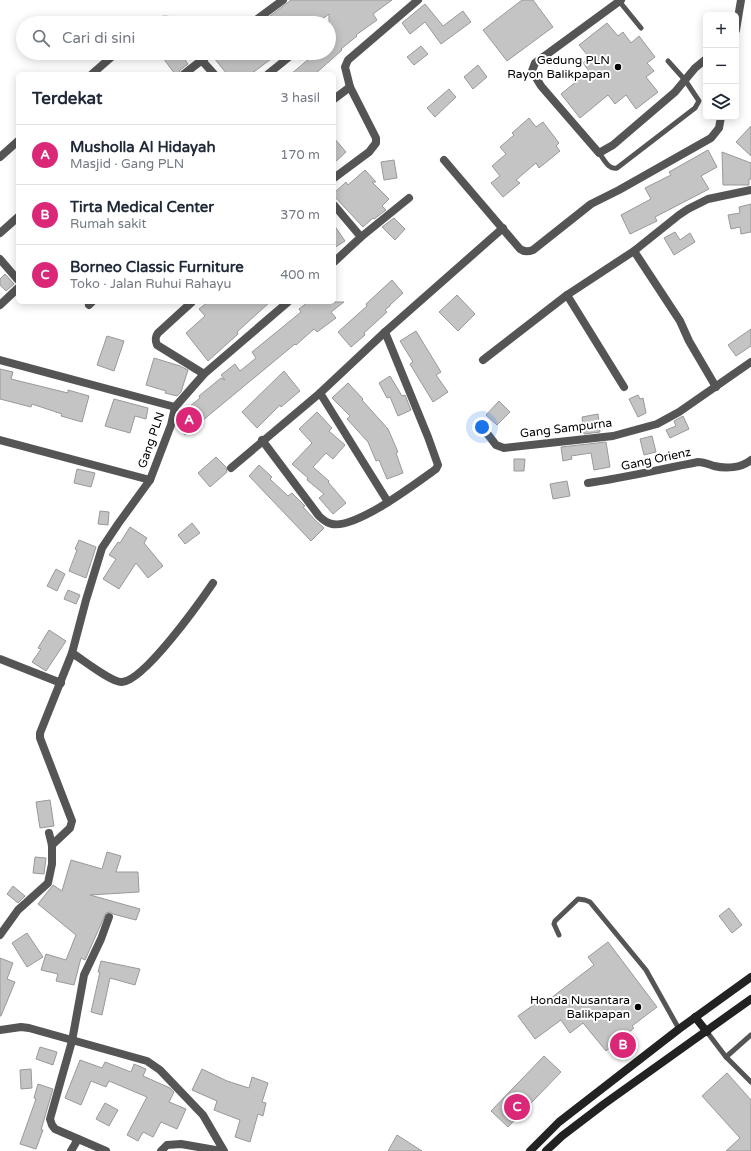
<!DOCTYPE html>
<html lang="id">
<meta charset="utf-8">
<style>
body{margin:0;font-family:"Varela Round",sans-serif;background:#f6f6f7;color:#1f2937}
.controls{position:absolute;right:12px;top:12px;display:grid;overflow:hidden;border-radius:6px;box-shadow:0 2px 10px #0003}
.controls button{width:36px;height:36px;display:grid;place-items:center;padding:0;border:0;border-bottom:1px solid #e0e1e3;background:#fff;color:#1f2937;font:20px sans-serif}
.you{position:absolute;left:482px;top:427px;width:14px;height:14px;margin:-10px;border:3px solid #fff;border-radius:50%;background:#1a73e8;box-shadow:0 0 0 6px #1a73e833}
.badge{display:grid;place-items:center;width:26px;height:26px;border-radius:50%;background:#db2777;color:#fff;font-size:13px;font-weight:700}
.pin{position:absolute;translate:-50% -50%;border:2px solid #fff;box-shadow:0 1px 4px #0006}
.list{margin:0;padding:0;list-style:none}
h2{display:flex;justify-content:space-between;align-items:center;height:52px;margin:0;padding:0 16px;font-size:17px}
h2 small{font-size:13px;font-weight:400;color:#747a83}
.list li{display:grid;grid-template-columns:26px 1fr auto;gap:12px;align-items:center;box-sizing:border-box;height:60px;padding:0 16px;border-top:1px solid #e0e1e3}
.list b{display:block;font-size:15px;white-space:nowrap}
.list p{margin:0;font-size:13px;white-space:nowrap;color:#747a83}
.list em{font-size:13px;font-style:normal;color:#747a83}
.icon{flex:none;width:22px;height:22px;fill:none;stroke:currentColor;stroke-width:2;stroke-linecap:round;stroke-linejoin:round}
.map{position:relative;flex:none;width:751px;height:1151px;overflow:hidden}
.search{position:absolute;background:#fff;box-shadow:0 2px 10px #0003;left:16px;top:16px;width:320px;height:44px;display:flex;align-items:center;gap:10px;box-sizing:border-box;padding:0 14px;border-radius:22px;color:#747a83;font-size:15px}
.panel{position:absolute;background:#fff;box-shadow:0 2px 10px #0003;left:16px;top:72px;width:320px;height:232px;border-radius:6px}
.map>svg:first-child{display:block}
.building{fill:#c4c4c4;stroke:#999}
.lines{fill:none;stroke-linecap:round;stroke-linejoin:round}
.service{stroke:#555;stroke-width:5}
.minor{stroke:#555;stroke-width:8}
.secondary{stroke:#222;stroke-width:8}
.poi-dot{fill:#000;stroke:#fff;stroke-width:1.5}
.labels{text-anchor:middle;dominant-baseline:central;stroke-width:4;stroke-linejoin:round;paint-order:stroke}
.poi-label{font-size:12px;fill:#000;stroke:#fff;text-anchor:end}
.street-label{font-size:12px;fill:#000;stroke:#fff}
</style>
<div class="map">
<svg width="751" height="1151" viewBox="0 0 751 1151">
<rect width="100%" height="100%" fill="#fff"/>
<g class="building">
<path d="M291,0H392L373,14L377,20L356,35L357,36L341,49L342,50L315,74H291L316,53H329V14L317,23H261Z"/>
<path d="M522,0H533L553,27L507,61L483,30Z"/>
<path d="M425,4L443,26L463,11L471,22L441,44L425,22L410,34L402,23Z"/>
<path d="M607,23L618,36L623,32L631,43L639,36L655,57L647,63L654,71L646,77L658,92L636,109L626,95L615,104L608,95L580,118L561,94L589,71L583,63L589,57L579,45Z"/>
<path d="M421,46L428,54L414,65L407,57Z"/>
<path d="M169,53H180L188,64L180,70L179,74H175L163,58Z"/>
<path d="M220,53H279L251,74H227L214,58Z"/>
<path d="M478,65L487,77L473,89L464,77Z"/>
<path d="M449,89L456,97L435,117L427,108Z"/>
<path d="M529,118L536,127L543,122L559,143L556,146L560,151L539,168L536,163L516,180L520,183L503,197L491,183L500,176L492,166L506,154L500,147L514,135L512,133Z"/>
<path d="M751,126V156L736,142Z"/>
<path d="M334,138L346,152L334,163Z"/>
<path d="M708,150L717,167L701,176L709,189L655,217L657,221L630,234L621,215L651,199L645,188L671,175L669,172Z"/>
<path d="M722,152L751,163V179H749V185H723Z"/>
<path d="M394,160L397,178L384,180L381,162Z"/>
<path d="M365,170L376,182H372L389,199L382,206L386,210L374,219L373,218L363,227L334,196V193L346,182L348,185Z"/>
<path d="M751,204V232L741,234L740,227L731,229L728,215L740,213L739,207Z"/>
<path d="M394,218L405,229L395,240L382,227Z"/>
<path d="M334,225L345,241L334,248Z"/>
<path d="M675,232L680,240L690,233L695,242L674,255L664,238Z"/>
<path d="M5,274L14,284L6,291L0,285V279Z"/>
<path d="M392,280L403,293L390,305V306L385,310L387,312L364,333L365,335L351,347L338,332L367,306L366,304Z"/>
<path d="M457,295L475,314L458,331L439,312Z"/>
<path d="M208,302H270L237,332L238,334L208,361L186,333L205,316L199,309Z"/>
<path d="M308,302H344L331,312L336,318L317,332L314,329L296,345L295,344L185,435L177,424L179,415L200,398L199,396L221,378L225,380L221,375L235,364L240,371L256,358L252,352L301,312L299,309Z"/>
<path d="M751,329V346L736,356L728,345Z"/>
<path d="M416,331L441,372L436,375L448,392L433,402L410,364L413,362L400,341Z"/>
<path d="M107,336L124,341L114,371L97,365Z"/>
<path d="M154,358L180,366L188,370L181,392L177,396L165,393L166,391L146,385Z"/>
<path d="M0,369L13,372L11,379L68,393V390L89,396L82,422L61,416L62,414L32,404L31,407L0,399Z"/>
<path d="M284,371L300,391L281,407L280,405L257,428L242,412Z"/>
<path d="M390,376L402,396L405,395L411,410L398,416L390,397L387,398L379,383Z"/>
<path d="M348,383L363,399L362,400L388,429L398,452L396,453L403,473L387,479L379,460L376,461L368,442L347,419L350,416L332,398Z"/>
<path d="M638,395L640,399L643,398L646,413L638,417L629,399Z"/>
<path d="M114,399L148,408L146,419L135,416L130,433L105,426Z"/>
<path d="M499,401L510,412L497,425L486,415Z"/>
<path d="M317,412L332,428L329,431L345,445L333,459L326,453L313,467L329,481L328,482L346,503L333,514L319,498L324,494L307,480L308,478L292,464L312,443L299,429Z"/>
<path d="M598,414L600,432L584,434L582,417Z"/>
<path d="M683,416L689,429L670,438L666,430L676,426L674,421Z"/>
<path d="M652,436L656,452L644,455L640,439Z"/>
<path d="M606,442L610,467L594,470L591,453L571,456L572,459L563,461L561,447Z"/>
<path d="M216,457L226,467L227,472L210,487L198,473Z"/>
<path d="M514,459H525L524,471H514Z"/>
<path d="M259,465L272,477L270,479L288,496L292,493L305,506L303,507L315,520L324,528L311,541L249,476Z"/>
<path d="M77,469L95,473L91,487L74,483Z"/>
<path d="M567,481L570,496L553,499L550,484Z"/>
<path d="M100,511L109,512L108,525L98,524Z"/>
<path d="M192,523L200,533L185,544L178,535Z"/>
<path d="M130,527L147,538L144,543L163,566L148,578L136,563L119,589L103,579L116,559L109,555L118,542L120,543Z"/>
<path d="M79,540L96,547L86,578L69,571L77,550L75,549Z"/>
<path d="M56,569L65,574L57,591L47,586Z"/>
<path d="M68,590L80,595L76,604L64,599Z"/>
<path d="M49,630L66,641L46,671L32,662L41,649L38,648Z"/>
<path d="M50,800L54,826L40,828L36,802Z"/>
<path d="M107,852L121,856L116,872H138L139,892L90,895L140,909L136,920L113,914L110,912L106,913L85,960L81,958L74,985L56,981L58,974L41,970L46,954L66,960L76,935L38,904L53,885L62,891L71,860L102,869Z"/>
<path d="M35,857L46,858L44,874L33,873Z"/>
<path d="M13,886L25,896L18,903L7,894Z"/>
<path d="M729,908L742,925L732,933L719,916Z"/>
<path d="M27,933L43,957L27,967L12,943Z"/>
<path d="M608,942L657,1007L632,1026L634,1028L606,1051L583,1023L570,1033L561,1020L535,1039L518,1016L539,1001L542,1005L594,965L588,957Z"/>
<path d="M0,958L13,963L7,979L15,982L1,1016H0Z"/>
<path d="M101,961L140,969L135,985L110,978L102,1015L91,1012L100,972H98Z"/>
<path d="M40,1047L57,1052L53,1065L36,1059Z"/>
<path d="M544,1056L561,1072L508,1127L491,1111Z"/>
<path d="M80,1060L102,1068L105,1062L131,1072L134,1064L146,1069L143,1076L170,1088L174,1092L169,1102L186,1109L177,1129L161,1122L153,1137L143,1132L138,1141L127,1135L147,1097L109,1081L106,1087L91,1081L81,1105L65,1098Z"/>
<path d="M31,1069L32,1088L21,1089L20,1070Z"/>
<path d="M202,1069L227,1081L249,1088L252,1077L268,1083L262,1102L266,1103L263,1116L258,1114L250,1142L235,1137L240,1120L214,1110L217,1101L192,1090Z"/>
<path d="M727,1073L751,1100V1151H726L740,1138L702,1096Z"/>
<path d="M38,1084L53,1089L41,1130H43L36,1149L20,1144L36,1099L34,1098Z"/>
<path d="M105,1103L118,1110L109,1126L96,1119Z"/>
<path d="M397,1135L422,1151H388Z"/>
</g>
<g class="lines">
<g class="service">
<path d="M619,1L641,28"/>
<path d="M599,153C604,159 608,170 617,168L695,108L699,101L685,80L668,61"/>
<path d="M559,935L554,924L555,921L578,899L585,900L590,902L646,970L679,1029"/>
<path d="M707,1032L726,1057L751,1082"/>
<path d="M726,1057L751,1035"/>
</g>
<g class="minor">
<path d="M621,0L535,63L532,71L541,86L599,153L613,145L675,92L695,68L706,59"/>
<path d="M153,23C158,20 163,19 169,20L172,23"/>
<path d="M252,23L283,0"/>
<path d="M736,30L741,0"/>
<path d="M195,53L214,74"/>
<path d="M92,74L116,53"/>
<path d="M184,74L211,53"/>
<path d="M268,74L294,53"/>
<path d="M334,99L350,87"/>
<path d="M0,157L18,141"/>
<path d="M444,160L520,249C524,252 528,252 533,250L591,204L619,190L711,138L719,128L721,117"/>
<path d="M334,178L369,152L376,143V138L350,87L345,67L348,60L418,0"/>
<path d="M334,205L361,237L334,262"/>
<path d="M0,233L18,217"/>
<path d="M361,237L409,198"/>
<path d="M634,251L680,321L689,341L716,387"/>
<path d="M0,259L18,280"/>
<path d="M192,302L158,333C155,337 155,340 157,345L204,374"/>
<path d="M0,305L18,288"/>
<path d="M89,305L92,302"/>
<path d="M0,360L175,407"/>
<path d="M483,360L567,295"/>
<path d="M624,387L567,295L634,251L679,215L688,209L708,199L751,190"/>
<path d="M320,393L388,502"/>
<path d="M486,432L496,445L504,448L613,436L657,424L679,412L751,362"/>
<path d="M0,440L150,480L171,425L175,407L204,374L288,302"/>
<path d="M262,440L319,516C322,519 327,523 332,524C356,529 415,484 436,469L438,465L428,437L385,332"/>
<path d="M231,468L320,393L385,332L503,228"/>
<path d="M588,483C625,478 661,469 698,462C704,462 708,464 714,466C726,469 741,468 751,460"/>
<path d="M72,653C82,659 112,683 122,682C144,681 200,602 213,583"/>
<path d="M0,659L61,683"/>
<path d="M52,845L70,828L72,821L40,738V733L72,653L86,600L102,548L118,524L150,480"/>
<path d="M0,935L18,910L48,883L52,864V845L49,833"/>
<path d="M0,1030L21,1027L29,1028L147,1061L160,1070L203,1115L224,1151"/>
<path d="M71,1151L78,1139"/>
<path d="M106,1151L55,1129L52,1125L50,1119L72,1041L84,975L101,939L109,917"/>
<path d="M161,1151L167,1145L181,1144L221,1151"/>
</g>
<g class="secondary">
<path d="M695,1017L707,1032"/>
<path d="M530,1151L559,1122L679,1029L751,977"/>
<path d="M546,1151L562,1136L604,1104L751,999"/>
</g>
</g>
<g class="poi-dot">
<circle cx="618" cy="67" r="4"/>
<circle cx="638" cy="1007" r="4"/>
</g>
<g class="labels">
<g class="poi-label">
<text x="610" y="60">Gedung PLN<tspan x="610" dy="14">Rayon Balikpapan</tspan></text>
<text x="630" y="1000">Honda Nusantara<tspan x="630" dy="14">Balikpapan</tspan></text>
</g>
<g class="street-label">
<text transform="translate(566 428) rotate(-7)">Gang Sampurna</text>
<text transform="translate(151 440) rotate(-71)">Gang PLN</text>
<text transform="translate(656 459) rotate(-12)">Gang Orienz</text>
</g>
</g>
</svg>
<div class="controls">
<button>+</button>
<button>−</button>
<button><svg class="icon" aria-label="layers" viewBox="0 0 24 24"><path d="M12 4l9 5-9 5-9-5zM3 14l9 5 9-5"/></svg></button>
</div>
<div class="you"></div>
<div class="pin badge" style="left:189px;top:420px">A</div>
<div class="pin badge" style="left:623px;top:1045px">B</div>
<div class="pin badge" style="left:517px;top:1107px">C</div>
<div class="search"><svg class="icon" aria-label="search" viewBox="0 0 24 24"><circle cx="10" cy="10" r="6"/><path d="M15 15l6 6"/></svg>Cari di sini</div>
<section class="panel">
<h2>Terdekat<small>3 hasil</small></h2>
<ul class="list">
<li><span class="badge">A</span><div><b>Musholla Al Hidayah</b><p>Masjid · Gang PLN</p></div><em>170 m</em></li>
<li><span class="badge">B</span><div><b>Tirta Medical Center</b><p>Rumah sakit</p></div><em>370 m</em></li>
<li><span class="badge">C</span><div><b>Borneo Classic Furniture</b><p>Toko · Jalan Ruhui Rahayu</p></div><em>400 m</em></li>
</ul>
</section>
</div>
